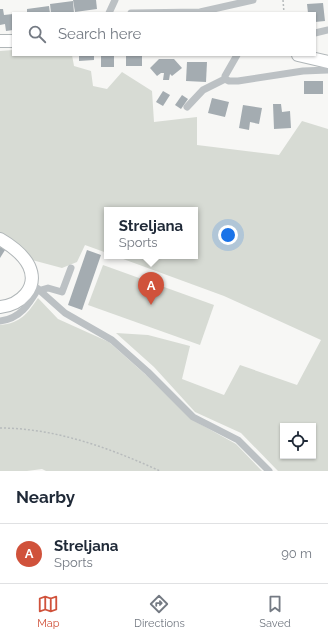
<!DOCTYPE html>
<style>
body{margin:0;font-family:Raleway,sans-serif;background:#f2f2f3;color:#1f2937}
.controls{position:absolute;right:12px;bottom:12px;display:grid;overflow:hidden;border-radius:0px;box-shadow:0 1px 3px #0004}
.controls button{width:36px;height:36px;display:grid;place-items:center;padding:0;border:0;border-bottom:1px solid #e0e1e3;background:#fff;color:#1f2937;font:20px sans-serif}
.you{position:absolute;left:228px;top:235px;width:14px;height:14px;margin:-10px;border:3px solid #fff;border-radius:50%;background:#1a73e8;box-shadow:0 0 0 6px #1a73e833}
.badge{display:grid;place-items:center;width:26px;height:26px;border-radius:50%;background:#d0523b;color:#fff;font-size:13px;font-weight:700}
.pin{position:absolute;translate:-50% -33px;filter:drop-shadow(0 1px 2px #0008)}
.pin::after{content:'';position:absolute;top:21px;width:14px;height:12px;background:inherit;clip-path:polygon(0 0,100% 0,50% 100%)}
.popup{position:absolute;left:104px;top:207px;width:94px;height:52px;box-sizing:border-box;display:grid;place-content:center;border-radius:0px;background:#fff;filter:drop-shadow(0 1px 3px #0005);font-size:13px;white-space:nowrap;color:#747a83}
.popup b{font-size:15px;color:#1f2937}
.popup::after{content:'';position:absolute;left:50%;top:100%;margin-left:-8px;border:8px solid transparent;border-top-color:#fff}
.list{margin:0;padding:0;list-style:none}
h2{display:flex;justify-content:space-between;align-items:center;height:52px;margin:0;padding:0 16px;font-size:17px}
h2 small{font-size:13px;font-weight:400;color:#747a83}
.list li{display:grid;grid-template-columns:26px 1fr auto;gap:12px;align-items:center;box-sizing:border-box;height:60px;padding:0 16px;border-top:1px solid #e0e1e3}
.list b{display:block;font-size:15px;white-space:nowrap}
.list p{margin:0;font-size:13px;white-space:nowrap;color:#747a83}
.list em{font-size:13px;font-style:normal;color:#747a83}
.icon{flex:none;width:22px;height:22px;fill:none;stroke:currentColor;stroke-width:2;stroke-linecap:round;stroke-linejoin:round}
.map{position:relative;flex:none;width:328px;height:471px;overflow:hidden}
.search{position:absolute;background:#fff;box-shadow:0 1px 3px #0004;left:12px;right:12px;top:12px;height:44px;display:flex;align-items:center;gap:10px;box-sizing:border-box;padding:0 14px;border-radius:0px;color:#747a83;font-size:15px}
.sheet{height:112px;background:#fff}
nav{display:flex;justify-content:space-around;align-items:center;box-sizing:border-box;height:56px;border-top:1px solid #e0e1e3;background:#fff;font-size:11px;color:#747a83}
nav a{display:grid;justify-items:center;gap:2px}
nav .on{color:#d0523b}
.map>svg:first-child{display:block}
.green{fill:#d7dbd4;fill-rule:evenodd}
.building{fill:#a4acb1}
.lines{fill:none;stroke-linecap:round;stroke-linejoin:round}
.major-casing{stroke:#b0b6b8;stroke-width:14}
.path{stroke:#b7bbbc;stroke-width:1.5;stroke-dasharray:2 2;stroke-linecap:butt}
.minor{stroke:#bcc1c4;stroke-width:7}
.major{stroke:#fff;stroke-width:12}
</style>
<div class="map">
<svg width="328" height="471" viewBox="0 0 328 471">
<rect width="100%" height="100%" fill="#f7f7f5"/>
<g class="green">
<path d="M13,50V55H72L74,66L91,71L93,86L107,89L122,72L152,91L154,122L197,117V145L279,155L302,121L328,129V471H278L241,433L195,412L154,367L116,333L148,335L190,346L182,379L224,395L240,365L297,385L321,340L224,296L115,256H195V210H107V253L85,245L77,262L62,268L32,260L22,249L0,236V51ZM283,426H313V456H283Z"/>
<path d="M103,265L214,305L200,345L88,305Z"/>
<path d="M38,298L58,319L109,342L146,375L191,419L236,444L262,471H46L42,469L27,471H0V325C21,323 27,314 38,298Z"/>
</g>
<g class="building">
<path d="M73,0H96L97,9L75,12Z"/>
<path d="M73,1L74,13H51L50,4Z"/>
<path d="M323,3L325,21L315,22V13H308L307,4Z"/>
<path d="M49,6L50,13H27V9Z"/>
<path d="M0,9H3L4,15L13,14V30L6,31L5,24L0,25Z"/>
<path d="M79,55H94V60L79,61Z"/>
<rect x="101" y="55" width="13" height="12"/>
<rect x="126" y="55" width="16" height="11"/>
<path d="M159,59H174L182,68L172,76L170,74L169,80H163L164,73H161L157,76L150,68Z"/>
<path d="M187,62H207L206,82L186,81Z"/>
<rect x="304" y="81" width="19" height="13"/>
<path d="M163,91L170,95L163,106L156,102Z"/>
<path d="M182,95L188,99L181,109L175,105Z"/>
<path d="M212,98L229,102L225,117L208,113Z"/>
<path d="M273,104H281L282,112L290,111L291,128L274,129Z"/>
<path d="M243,105L262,108L259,124L250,122L249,130L239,128Z"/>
<path d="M0,247L5,250L0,258Z"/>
<path d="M87,250L101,255L82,310L68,305Z"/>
</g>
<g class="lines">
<defs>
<g id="major">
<path d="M0,41H13"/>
<path d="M298,55L328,62"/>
<path d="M0,239C12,246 23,254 29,266C39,288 20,305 0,307"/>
</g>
</defs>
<use href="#major" class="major-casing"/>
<g class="path">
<path d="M283,0L284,13"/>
<path d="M0,428C55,428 110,448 160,471"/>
</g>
<g class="minor">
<path d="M109,13L115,0"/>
<path d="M131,13L200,12L253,0"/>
<path d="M315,33L328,30"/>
<path d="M237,55L225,76V79L229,81H238L303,71L328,70"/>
<path d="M187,107L203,90L225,79"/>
<path d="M38,289L65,313L112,340L148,372L193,417L238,440L269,471"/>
<path d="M41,290L48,288L62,292L71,268"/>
<path d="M0,321C20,319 29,304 38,289L34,287"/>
</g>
<use href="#major" class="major"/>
</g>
</svg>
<div class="controls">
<button><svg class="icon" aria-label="locate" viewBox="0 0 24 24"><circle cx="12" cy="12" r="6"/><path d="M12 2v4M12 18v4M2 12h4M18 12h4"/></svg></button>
</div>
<div class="you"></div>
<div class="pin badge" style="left:151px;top:305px">A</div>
<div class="popup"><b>Streljana</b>Sports</div>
<div class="search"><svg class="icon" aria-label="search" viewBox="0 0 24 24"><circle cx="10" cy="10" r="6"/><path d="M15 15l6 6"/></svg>Search here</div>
</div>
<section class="sheet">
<h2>Nearby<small></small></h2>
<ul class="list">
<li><span class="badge">A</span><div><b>Streljana</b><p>Sports</p></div><em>90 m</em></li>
</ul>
</section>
<nav>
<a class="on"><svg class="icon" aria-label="map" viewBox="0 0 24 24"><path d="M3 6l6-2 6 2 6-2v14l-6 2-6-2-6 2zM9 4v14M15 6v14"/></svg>Map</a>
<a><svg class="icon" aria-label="directions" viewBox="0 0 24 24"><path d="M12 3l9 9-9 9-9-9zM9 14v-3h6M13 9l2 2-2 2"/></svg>Directions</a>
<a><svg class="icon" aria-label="saved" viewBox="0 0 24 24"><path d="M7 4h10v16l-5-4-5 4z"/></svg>Saved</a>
</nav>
